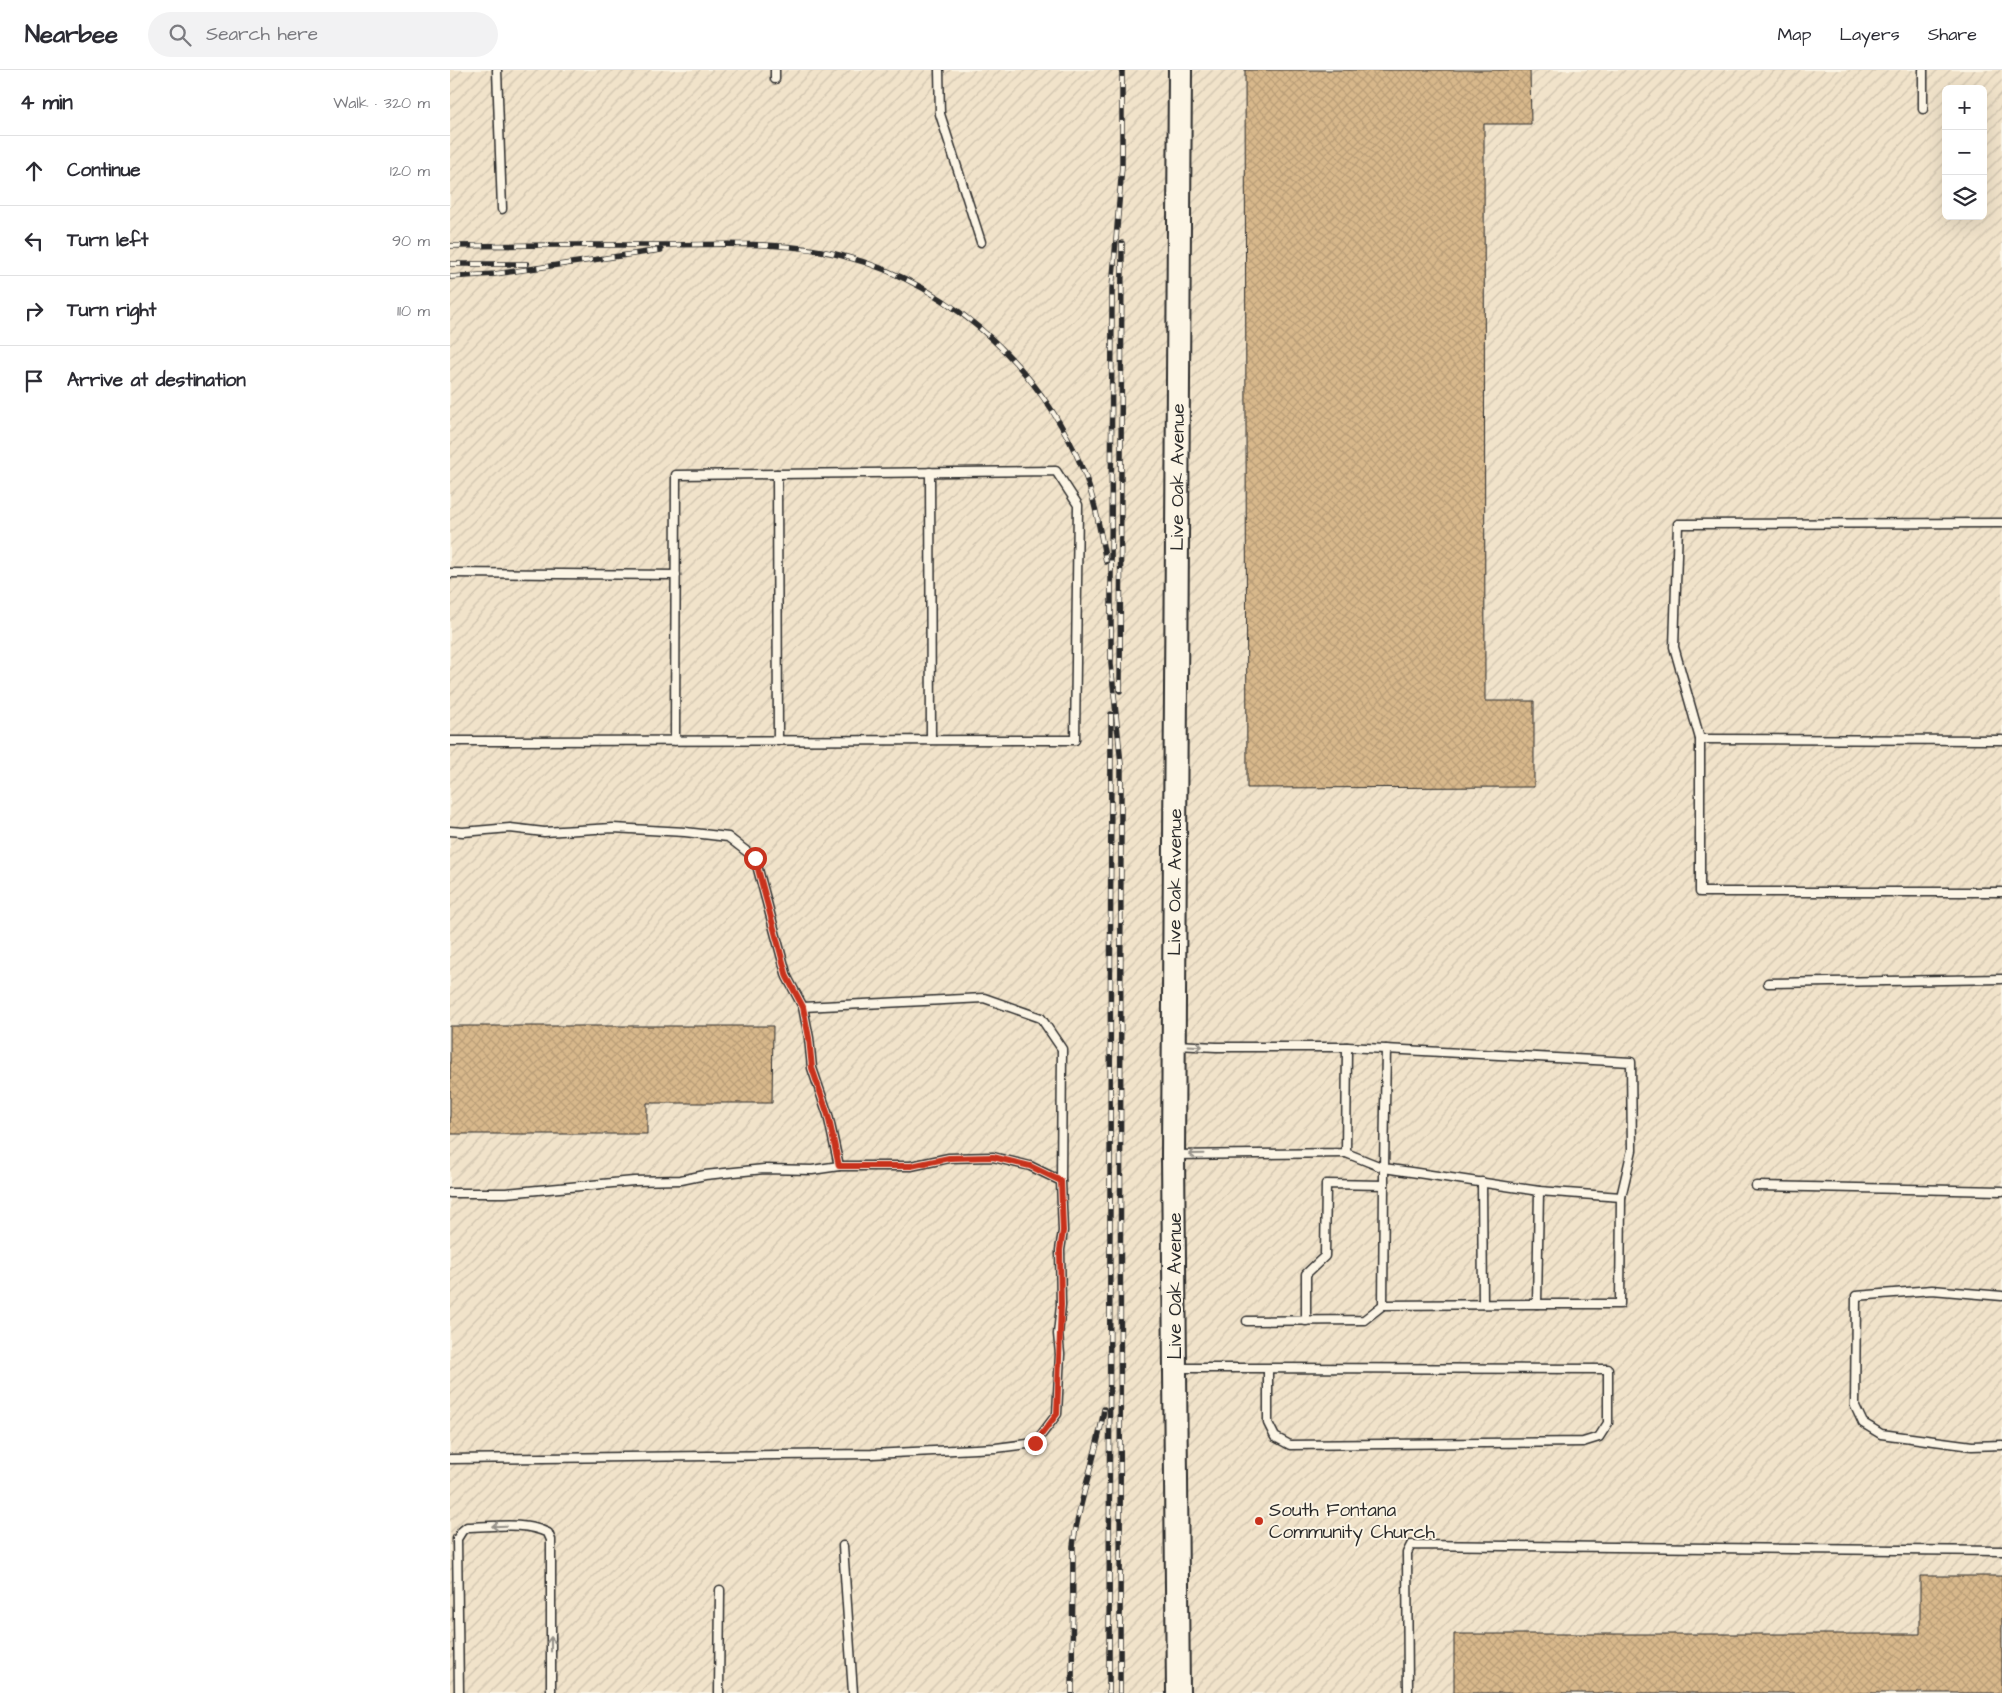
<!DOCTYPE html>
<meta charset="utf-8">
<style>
body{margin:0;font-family:"Architects Daughter",sans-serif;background:#f2f2f3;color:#2b2b33}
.controls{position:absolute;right:15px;top:15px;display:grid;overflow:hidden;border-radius:8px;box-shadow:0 5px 20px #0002}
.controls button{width:45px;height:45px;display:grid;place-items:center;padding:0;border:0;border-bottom:1px solid #e1e1e2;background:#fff;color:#2b2b33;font:25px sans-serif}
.stop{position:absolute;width:15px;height:15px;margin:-11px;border:4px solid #c8321e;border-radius:50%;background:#fff}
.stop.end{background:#c8321e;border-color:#fff;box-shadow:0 1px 5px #0008}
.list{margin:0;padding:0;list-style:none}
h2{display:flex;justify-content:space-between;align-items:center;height:65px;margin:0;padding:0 20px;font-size:21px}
h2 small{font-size:16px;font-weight:400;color:#7c7c81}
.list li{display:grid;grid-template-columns:32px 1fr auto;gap:15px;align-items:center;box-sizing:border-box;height:70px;padding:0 20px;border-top:1px solid #e1e1e2}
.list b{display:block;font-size:19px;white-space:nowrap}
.list em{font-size:16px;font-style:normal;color:#7c7c81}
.icon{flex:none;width:28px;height:28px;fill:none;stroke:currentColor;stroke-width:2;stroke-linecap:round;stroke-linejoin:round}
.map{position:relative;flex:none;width:1552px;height:1623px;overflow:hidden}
header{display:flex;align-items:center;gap:30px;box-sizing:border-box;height:70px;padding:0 25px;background:#fff;border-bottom:1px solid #e1e1e2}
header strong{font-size:24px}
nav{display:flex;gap:28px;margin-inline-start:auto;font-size:18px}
.search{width:350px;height:45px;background:#f2f2f3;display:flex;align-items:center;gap:12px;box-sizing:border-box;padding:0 18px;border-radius:28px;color:#7c7c81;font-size:19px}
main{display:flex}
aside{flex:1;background:#fff}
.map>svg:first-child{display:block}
.industrial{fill:url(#industrial-furrows);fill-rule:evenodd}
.building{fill:url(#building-cross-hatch);stroke:#2b2b2b}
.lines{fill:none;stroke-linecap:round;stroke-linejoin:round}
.lane-casing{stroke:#2b2b2b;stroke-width:11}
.secondary-casing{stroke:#2b2b2b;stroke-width:26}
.lane{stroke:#fcf5e5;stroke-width:8}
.secondary{stroke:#fcf5e5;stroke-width:22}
.rail-casing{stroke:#2b2b2b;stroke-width:5.5}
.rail{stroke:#fcf5e5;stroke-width:4;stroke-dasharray:11;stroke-linecap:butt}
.oneway{stroke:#949088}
.route{stroke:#c8321e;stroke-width:6}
.poi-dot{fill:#c8321e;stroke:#fcf5e5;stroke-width:2}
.labels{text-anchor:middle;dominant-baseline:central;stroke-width:4;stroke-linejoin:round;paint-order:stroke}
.street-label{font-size:19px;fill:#2b2b2b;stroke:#fcf5e5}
.poi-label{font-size:19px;fill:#2b2b2b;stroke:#fcf5e5;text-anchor:start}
</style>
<header>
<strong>Nearbee</strong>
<div class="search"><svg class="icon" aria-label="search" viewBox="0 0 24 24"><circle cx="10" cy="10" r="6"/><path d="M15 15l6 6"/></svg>Search here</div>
<nav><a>Map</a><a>Layers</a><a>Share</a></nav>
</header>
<main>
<aside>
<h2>4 min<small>Walk · 320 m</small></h2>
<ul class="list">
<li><svg class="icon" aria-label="ahead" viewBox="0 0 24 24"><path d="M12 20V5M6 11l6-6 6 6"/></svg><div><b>Continue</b></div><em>120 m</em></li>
<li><svg class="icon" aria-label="left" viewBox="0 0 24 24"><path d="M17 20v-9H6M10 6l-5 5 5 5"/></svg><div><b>Turn left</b></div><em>90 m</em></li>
<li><svg class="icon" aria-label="right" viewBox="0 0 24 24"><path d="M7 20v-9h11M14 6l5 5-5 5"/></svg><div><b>Turn right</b></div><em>110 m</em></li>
<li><svg class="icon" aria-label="arrive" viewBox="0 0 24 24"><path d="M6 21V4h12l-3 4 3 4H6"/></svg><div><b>Arrive at destination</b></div></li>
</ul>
</aside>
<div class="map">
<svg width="1552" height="1623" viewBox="0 0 1552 1623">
<defs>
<pattern id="industrial-furrows" width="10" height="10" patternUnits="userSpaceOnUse" patternTransform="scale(1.25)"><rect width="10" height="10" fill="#f1e3ca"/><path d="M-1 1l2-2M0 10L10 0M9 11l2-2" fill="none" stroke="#cfc3ae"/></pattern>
<pattern id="building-cross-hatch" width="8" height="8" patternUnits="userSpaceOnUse" patternTransform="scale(1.25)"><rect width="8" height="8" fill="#d8b88b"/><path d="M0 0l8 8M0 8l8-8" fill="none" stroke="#ba9e78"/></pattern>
</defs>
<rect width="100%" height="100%" fill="#fcf5e5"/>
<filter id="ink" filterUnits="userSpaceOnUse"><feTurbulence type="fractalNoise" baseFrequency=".02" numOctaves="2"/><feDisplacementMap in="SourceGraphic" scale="10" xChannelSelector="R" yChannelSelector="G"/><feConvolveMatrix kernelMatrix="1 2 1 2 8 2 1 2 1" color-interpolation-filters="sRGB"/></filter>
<g filter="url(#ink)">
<path class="industrial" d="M0,0H1552V1623H0ZM1496,19H1533V146H1496Z"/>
<g class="building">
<path d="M795,0H1080L1081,54H1034L1035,631H1084V717L797,718Z"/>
<path d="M0,956H323L322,1033H197V1064H0Z"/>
<path d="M1470,1506H1552V1623H1004V1564H1470Z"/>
</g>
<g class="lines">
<defs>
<g id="lane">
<path d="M47,0L52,139"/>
<path d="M325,0V9"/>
<path d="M489,0L490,44L531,172"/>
<path d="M1473,39V0"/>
<path d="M480,402L481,670"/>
<path d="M327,404L328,671"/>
<path d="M1552,453L1228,454L1224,577L1250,669V822H1552"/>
<path d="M0,503L226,505"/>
<path d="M1250,669L1552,670"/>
<path d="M0,671L625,670L628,435L606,401L226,405L225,671"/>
<path d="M0,761L13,762L60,758L94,762L163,758L235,762L278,767L305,788L337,907L353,937L359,968L362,998L378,1045L389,1096L362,1100L314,1099L255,1105L231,1110L184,1111L56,1123H0"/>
<path d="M1318,913L1552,909"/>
<path d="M353,937L534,928L591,948L612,979L611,1111"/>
<path d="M897,977L1181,992L1182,1080L1171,1127"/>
<path d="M896,1083L934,1098L1089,1121L1087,1234L933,1235L934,1115V1098L936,979"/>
<path d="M724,1085L896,1083L897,977H766L726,975"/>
<path d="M1032,1112L1033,1234"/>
<path d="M1306,1116L1552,1121"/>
<path d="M1552,1226L1482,1220L1406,1226L1405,1336L1413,1353L1431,1364L1522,1376L1552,1375"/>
<path d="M1087,1234H1170L1171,1127L1089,1121"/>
<path d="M797,1251L914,1250L933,1235"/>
<path d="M856,1251V1204L875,1186L876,1114L934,1115"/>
<path d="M727,1298H818V1353L825,1367L840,1375L1133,1372L1149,1367L1158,1353V1299L818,1298"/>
<path d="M0,1389L422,1384L546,1378L585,1373L607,1344L610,1284L608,1264L611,1235L610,1180L613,1161L611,1111L580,1096L543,1087L499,1088L461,1096H389"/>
<path d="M393,1476L403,1623"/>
<path d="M9,1623L7,1469L12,1461L17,1457C42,1457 74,1451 98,1463L101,1470V1623"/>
<path d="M269,1623L270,1520"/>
<path d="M958,1623L957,1483L961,1475L1552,1481"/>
</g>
<g id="secondary">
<path id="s1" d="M728,1623L723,1085L730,0"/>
</g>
</defs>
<use href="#lane" class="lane-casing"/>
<use href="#secondary" class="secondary-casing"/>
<use href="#lane" class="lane"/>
<use href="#secondary" class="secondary"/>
<defs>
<g id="rail">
<path d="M0,176C72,175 143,175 215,175C267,174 319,172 371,181C489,203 588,291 633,400C645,429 650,461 656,492"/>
<path d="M0,194H77"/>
<path d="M0,207L45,204L211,180"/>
<path d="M670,621L672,173"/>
<path d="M622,1623L623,1476C629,1429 647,1385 654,1339"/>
<path d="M659,1623L661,644"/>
<path d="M670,1623L671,694L661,594V519L662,219L672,96V0"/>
</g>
</defs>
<use href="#rail" class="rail-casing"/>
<use href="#rail" class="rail"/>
</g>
<defs><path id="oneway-shaft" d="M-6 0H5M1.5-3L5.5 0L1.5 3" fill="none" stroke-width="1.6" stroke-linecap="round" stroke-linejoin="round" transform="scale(1.25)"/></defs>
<g class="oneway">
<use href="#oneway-shaft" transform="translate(745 976) rotate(3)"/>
<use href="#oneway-shaft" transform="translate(746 1084) rotate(179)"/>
<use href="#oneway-shaft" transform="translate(49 1456) rotate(178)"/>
<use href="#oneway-shaft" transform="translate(101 1574) rotate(-90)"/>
</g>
</g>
<g class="lines" filter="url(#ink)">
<path class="route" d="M305,788L337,907L353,937L359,968L362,998L378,1045L389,1096H461L499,1088L543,1087L580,1096L611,1111L613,1161L610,1180L611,1235L607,1344L585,1373"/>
</g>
<circle class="poi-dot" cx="809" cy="1451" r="5"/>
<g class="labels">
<g class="street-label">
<text stroke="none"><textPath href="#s1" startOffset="1216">Live Oak Avenue</textPath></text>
<text stroke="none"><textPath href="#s1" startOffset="811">Live Oak Avenue</textPath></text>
<text transform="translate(725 1216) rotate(-90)">Live Oak Avenue</text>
</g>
<g class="poi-label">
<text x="819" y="1440">South Fontana<tspan x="819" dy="22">Community Church</tspan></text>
</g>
</g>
</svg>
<div class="controls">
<button>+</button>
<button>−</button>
<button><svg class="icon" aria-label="layers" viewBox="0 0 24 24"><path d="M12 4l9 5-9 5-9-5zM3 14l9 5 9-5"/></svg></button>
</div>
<div class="stop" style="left:305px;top:788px"></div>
<div class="stop end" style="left:585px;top:1373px"></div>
</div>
</main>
